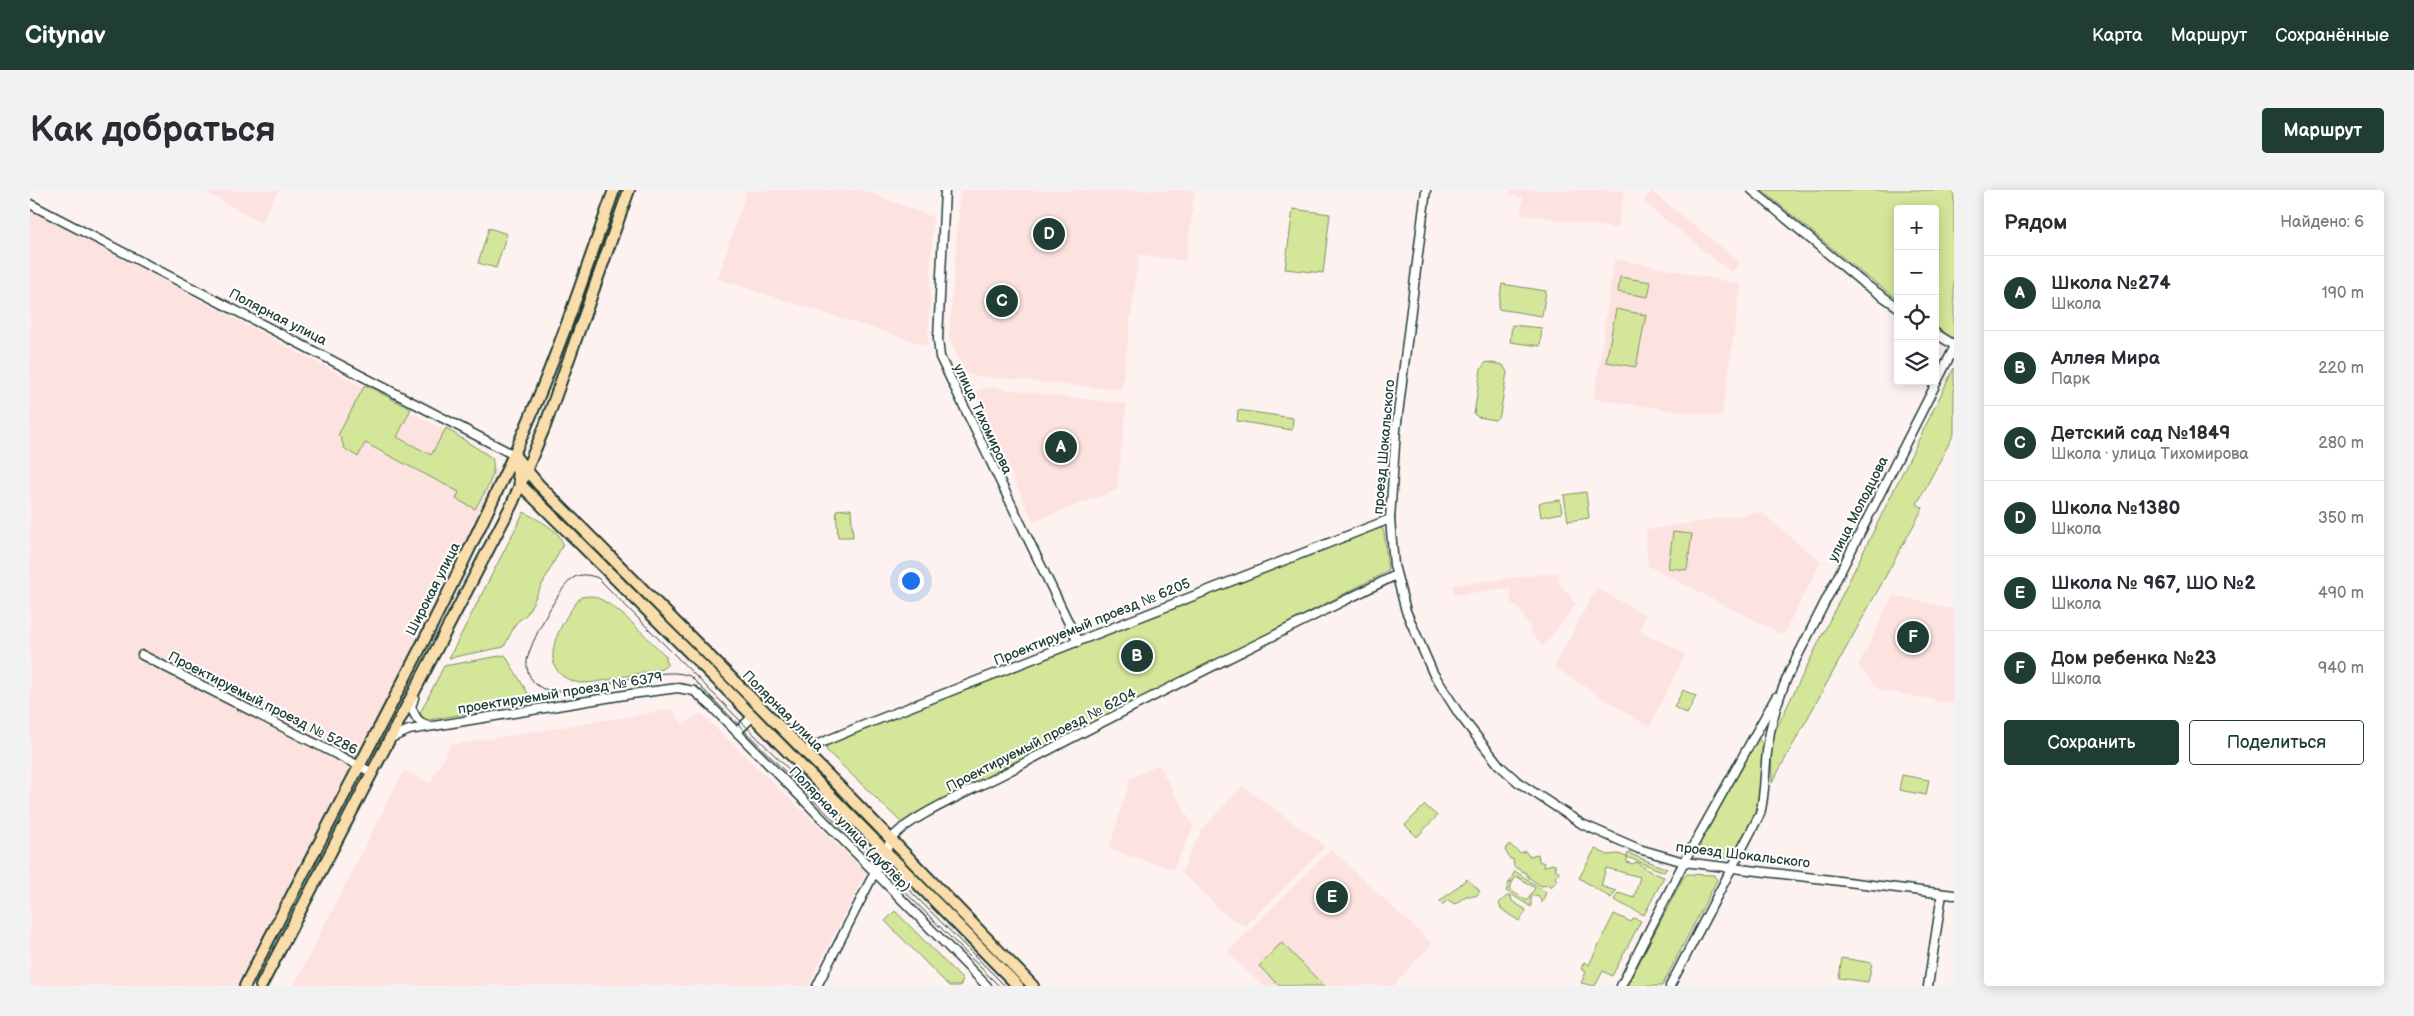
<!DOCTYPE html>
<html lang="ru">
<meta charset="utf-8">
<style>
body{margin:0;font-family:"Balsamiq Sans",sans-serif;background:#f2f2f3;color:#2b2b33}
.controls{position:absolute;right:15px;top:15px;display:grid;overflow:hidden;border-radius:5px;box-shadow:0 2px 12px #0003}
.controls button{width:45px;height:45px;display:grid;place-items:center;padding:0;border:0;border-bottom:1px solid #e1e1e2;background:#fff;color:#2b2b33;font:25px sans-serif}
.you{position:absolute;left:880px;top:390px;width:18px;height:18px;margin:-12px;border:4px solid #fff;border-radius:50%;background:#1a73e8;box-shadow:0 0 0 8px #1a73e833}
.badge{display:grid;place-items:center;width:32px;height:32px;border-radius:50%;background:#1f3d34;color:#fff;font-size:16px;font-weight:700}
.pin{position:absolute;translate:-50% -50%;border:2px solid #fff;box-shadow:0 1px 5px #0006}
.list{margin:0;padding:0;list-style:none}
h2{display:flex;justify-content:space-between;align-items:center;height:65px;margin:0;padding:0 20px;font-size:21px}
h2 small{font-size:16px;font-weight:400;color:#7c7c81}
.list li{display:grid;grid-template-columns:32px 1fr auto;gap:15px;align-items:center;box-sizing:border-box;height:75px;padding:0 20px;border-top:1px solid #e1e1e2}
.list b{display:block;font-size:19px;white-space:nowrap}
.list p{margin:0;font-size:16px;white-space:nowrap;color:#7c7c81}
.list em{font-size:16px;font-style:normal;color:#7c7c81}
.actions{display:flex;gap:10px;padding:15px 20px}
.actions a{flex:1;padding:11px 0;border:1px solid #1f3d34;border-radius:5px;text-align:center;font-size:18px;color:#1f3d34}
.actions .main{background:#1f3d34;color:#fff}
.icon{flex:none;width:28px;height:28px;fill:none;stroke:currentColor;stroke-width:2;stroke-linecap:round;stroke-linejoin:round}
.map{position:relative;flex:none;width:1924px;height:796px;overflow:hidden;border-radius:5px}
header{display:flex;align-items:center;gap:30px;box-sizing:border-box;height:70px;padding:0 25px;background:#1f3d34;color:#fff}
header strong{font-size:24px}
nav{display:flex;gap:28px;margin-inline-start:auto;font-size:18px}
.intro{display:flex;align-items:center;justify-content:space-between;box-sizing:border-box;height:120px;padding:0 30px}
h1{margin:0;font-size:35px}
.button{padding:12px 22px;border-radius:5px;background:#1f3d34;color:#fff;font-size:18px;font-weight:700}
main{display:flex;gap:30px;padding:0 30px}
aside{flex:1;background:#fff;border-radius:5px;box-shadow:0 2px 12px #0003}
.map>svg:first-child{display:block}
.built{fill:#fde3e0}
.green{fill:#d4e699;stroke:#7a9266}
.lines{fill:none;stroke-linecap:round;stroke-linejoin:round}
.minor-casing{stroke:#1f3d34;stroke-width:11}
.major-casing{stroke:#1f3d34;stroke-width:14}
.minor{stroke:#fff;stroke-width:8}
.major{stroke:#fbddab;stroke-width:10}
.tram{stroke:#1f3d34;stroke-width:1}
.labels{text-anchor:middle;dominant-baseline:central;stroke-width:4;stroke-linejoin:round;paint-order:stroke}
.street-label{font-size:14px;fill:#1f3d34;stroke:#fff}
</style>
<header>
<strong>Citynav</strong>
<nav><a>Карта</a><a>Маршрут</a><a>Сохранённые</a></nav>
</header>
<div class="intro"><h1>Как добраться</h1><a class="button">Маршрут</a></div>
<main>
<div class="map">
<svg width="1924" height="796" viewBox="0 0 1924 796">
<rect width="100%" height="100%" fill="#fef2f1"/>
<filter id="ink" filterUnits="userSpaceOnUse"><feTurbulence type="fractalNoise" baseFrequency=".02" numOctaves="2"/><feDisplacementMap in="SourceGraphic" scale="10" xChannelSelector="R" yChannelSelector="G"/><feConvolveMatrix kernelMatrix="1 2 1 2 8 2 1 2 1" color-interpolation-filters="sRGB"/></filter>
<g filter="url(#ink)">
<g class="built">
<path d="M172,0H249L231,33Z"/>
<path d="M717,0H832L903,27L898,156L687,89Z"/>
<path d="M930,0H1165L1156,71L1109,65L1092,200L937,185L919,148Z"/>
<path d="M1480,0H1595L1588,39L1490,24L1493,7L1479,5Z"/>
<path d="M1621,1L1710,72L1702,83L1613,12Z"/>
<path d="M0,20L458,263L467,282L464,296L428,371L207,796H0Z"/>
<path d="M1584,68L1711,94L1692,227L1564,209Z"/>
<path d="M959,197L1097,214L1087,300L1003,332L944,201Z"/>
<path d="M1731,322L1791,372L1753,445L1618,376L1615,340Z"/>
<path d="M1528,382L1529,392L1546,414L1513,457L1499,441L1500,437L1486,415H1481L1480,398L1424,405L1423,395Z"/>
<path d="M1566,398L1616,425L1609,441L1656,464L1619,537L1524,477Z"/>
<path d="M1863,405L1924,419V514L1849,500L1828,476Z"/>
<path d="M643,519L653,534L671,523L836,682L778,796H263L374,580L400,593L420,555Z"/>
<path d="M1128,574L1164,637L1143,679L1083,661L1080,656L1100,589Z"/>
<path d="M1212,596L1296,656L1216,736L1195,725L1151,682L1172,640Z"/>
<path d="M1301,659L1402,754L1363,796H1233L1197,762Z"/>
</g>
<g class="green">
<path d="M1732,0H1924V149L1905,136V19H1868V109L1833,84Z"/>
<path d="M1263,19L1300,24L1293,83L1255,79Z"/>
<path d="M459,38L477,44L466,78L448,73Z"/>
<path d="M1590,87L1621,92L1618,107L1588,102Z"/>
<path d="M1472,94L1516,101L1512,126L1468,119Z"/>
<path d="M1586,119L1616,125L1606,177L1576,172Z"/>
<path d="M1482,135L1512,138L1510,156L1480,152Z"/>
<path d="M1456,172L1473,175L1477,182L1470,225L1465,230L1448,227L1444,224L1451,179Z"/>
<path d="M1924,178V244L1887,314L1893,318L1742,593L1741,551L1744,543Z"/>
<path d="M335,195L381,219L367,247L401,265L416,238L462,268C468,285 453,304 445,319L426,309L429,302L335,253L328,267L314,258L311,248L308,245Z"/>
<path d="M1208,220L1263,228L1262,240L1207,231Z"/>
<path d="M1556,302L1559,328L1538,331L1534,305Z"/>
<path d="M1530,310L1532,323L1511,327L1509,313Z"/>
<path d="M821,319L823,347H808L806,320Z"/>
<path d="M494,322C508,330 529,339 533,354L497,424L486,433L474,457L419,468Z"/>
<path d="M1347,338H1352L1354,342L1358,381L873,634L796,560L797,553Z"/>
<path d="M1643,342L1662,344L1657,380L1638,378Z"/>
<path d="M562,406C586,412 617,449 636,466L637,475L632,479C609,482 573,493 552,493C546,493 539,490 534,487C507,469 536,424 551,407Z"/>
<path d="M475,465L503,512L399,530L393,528L390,523L414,476Z"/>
<path d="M1653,500L1666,506L1657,524L1644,517Z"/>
<path d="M1728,549L1733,553C1731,592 1729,627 1708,661C1700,674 1668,669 1670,652Z"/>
<path d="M1872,585L1899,590L1896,605L1869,600Z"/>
<path d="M1395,615L1407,626L1387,647L1375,635Z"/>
<path d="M1479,654L1490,663L1495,661L1499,666L1508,664L1509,671L1514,673L1513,677L1522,674L1525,675L1526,680L1530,682L1525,687L1527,691L1521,697L1519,695L1511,696L1498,687L1496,683L1484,677L1483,669H1480L1475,660Z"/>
<path d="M1565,659L1578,665L1588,664L1597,667L1598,663L1637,679L1634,682L1597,667V672L1602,674L1607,672L1619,681L1634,687L1614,725L1584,710L1588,703L1604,708L1610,687L1576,678L1571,696L1586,701L1581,708L1549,688Z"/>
<path d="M1485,681L1516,702L1512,713L1508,705L1501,707V717L1476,701L1479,692L1482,693L1480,700L1497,711L1505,698L1486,686L1483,692L1480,691Z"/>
<path d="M1657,684L1684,685L1687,690L1632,796H1597L1653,688Z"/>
<path d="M1437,689L1450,701L1446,706H1436L1425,714L1418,710L1412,715L1409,712Z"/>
<path d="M1477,706H1481L1482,711L1495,719L1496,722L1489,731L1471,719L1469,713Z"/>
<path d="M865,721L933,790L930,796H919L855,731Z"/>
<path d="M1584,724L1601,732L1604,728L1611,731L1582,786L1573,781L1565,796L1551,793L1556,782L1551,779L1554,772L1559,775Z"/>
<path d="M1251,753H1252L1294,796H1249L1229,776Z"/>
<path d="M1812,768L1842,773L1838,792L1809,788Z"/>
</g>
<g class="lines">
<defs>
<g id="minor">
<path d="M915,0L908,149L910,167L1048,452"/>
<path d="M1396,0L1366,240L1360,329L1364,375L1376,421L1403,483L1429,524L1469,575L1488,592L1552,634L1609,659L1654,672L1924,705"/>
<path d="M1722,0L1832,92L1868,117"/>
<path d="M0,14L484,265"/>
<path d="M1905,143L1924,155"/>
<path d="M112,465L343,583"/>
<path d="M384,508L381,517C385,526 387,532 398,536"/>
<path d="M707,542L723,526"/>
<path d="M361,548L379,540L601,504L648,498L664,501L679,514L957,796"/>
<path d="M775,562L786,555L829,537L1360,329"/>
<path d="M787,796L861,650C874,628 956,594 981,580C1108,512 1237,449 1366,385"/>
<path d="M1591,796L1654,672L1746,507"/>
<path d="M1640,796L1730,624C1736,601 1734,578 1738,555C1741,530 1749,506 1759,483L1924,158"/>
<path d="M1898,796L1912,704"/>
</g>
<g id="major">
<path d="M484,265L509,295L817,604L1003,796"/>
<path d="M484,266L490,294L695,498L988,796"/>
<path d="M215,796C305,619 402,445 484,264C523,179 553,89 584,0"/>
<path d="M231,796L482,314L515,236L599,0"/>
</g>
</defs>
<use href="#minor" class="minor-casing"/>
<use href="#major" class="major-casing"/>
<use href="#minor" class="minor"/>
<use href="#major" class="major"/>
<path class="tram" d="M969,796L660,486C624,471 531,517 507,495C500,489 496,481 497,471C499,455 529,397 543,388C551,383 560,385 568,388L975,796"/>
</g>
</g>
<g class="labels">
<g class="street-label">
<text transform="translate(248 127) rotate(27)">Полярная улица</text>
<text transform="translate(953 229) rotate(65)">улица Тихомирова</text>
<text transform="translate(1354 257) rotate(-85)">проезд Шокальского</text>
<text transform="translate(1828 319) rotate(-63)">улица Молодцова</text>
<text transform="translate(403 399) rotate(-63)">Широкая улица</text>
<text transform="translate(1062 432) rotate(-22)">Проектируемый проезд № 6205</text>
<text transform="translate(530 503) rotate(-9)">проектируемый проезд № 6379</text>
<text transform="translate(233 513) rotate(27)">Проектируемый проезд № 5286</text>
<text transform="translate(753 521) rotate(45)">Полярная улица</text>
<text transform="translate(1011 550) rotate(-27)">Проектируемый проезд № 6204</text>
<text transform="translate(820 639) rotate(46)">Полярная улица (дублёр)</text>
<text transform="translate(1713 665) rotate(7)">проезд Шокальского</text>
</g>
</g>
</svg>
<div class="controls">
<button>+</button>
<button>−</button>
<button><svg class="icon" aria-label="locate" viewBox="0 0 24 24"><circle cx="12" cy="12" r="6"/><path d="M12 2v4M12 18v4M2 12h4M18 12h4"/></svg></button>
<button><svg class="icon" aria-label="layers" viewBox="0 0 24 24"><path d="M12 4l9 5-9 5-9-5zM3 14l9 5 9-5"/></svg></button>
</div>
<div class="you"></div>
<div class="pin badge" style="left:1031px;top:257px">A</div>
<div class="pin badge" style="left:1107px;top:466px">B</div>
<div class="pin badge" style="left:972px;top:111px">C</div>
<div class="pin badge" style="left:1019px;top:44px">D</div>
<div class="pin badge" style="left:1302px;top:707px">E</div>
<div class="pin badge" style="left:1883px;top:447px">F</div>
</div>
<aside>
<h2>Рядом<small>Найдено: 6</small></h2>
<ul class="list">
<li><span class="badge">A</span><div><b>Школа №274</b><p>Школа</p></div><em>190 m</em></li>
<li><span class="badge">B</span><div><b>Аллея Мира</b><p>Парк</p></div><em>220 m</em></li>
<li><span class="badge">C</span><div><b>Детский сад №1849</b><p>Школа · улица Тихомирова</p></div><em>280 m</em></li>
<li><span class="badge">D</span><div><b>Школа №1380</b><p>Школа</p></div><em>350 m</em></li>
<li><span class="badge">E</span><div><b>Школа № 967, ШО №2</b><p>Школа</p></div><em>490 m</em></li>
<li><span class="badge">F</span><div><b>Дом ребенка №23</b><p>Школа</p></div><em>940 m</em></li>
</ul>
<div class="actions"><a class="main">Сохранить</a><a>Поделиться</a></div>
</aside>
</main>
